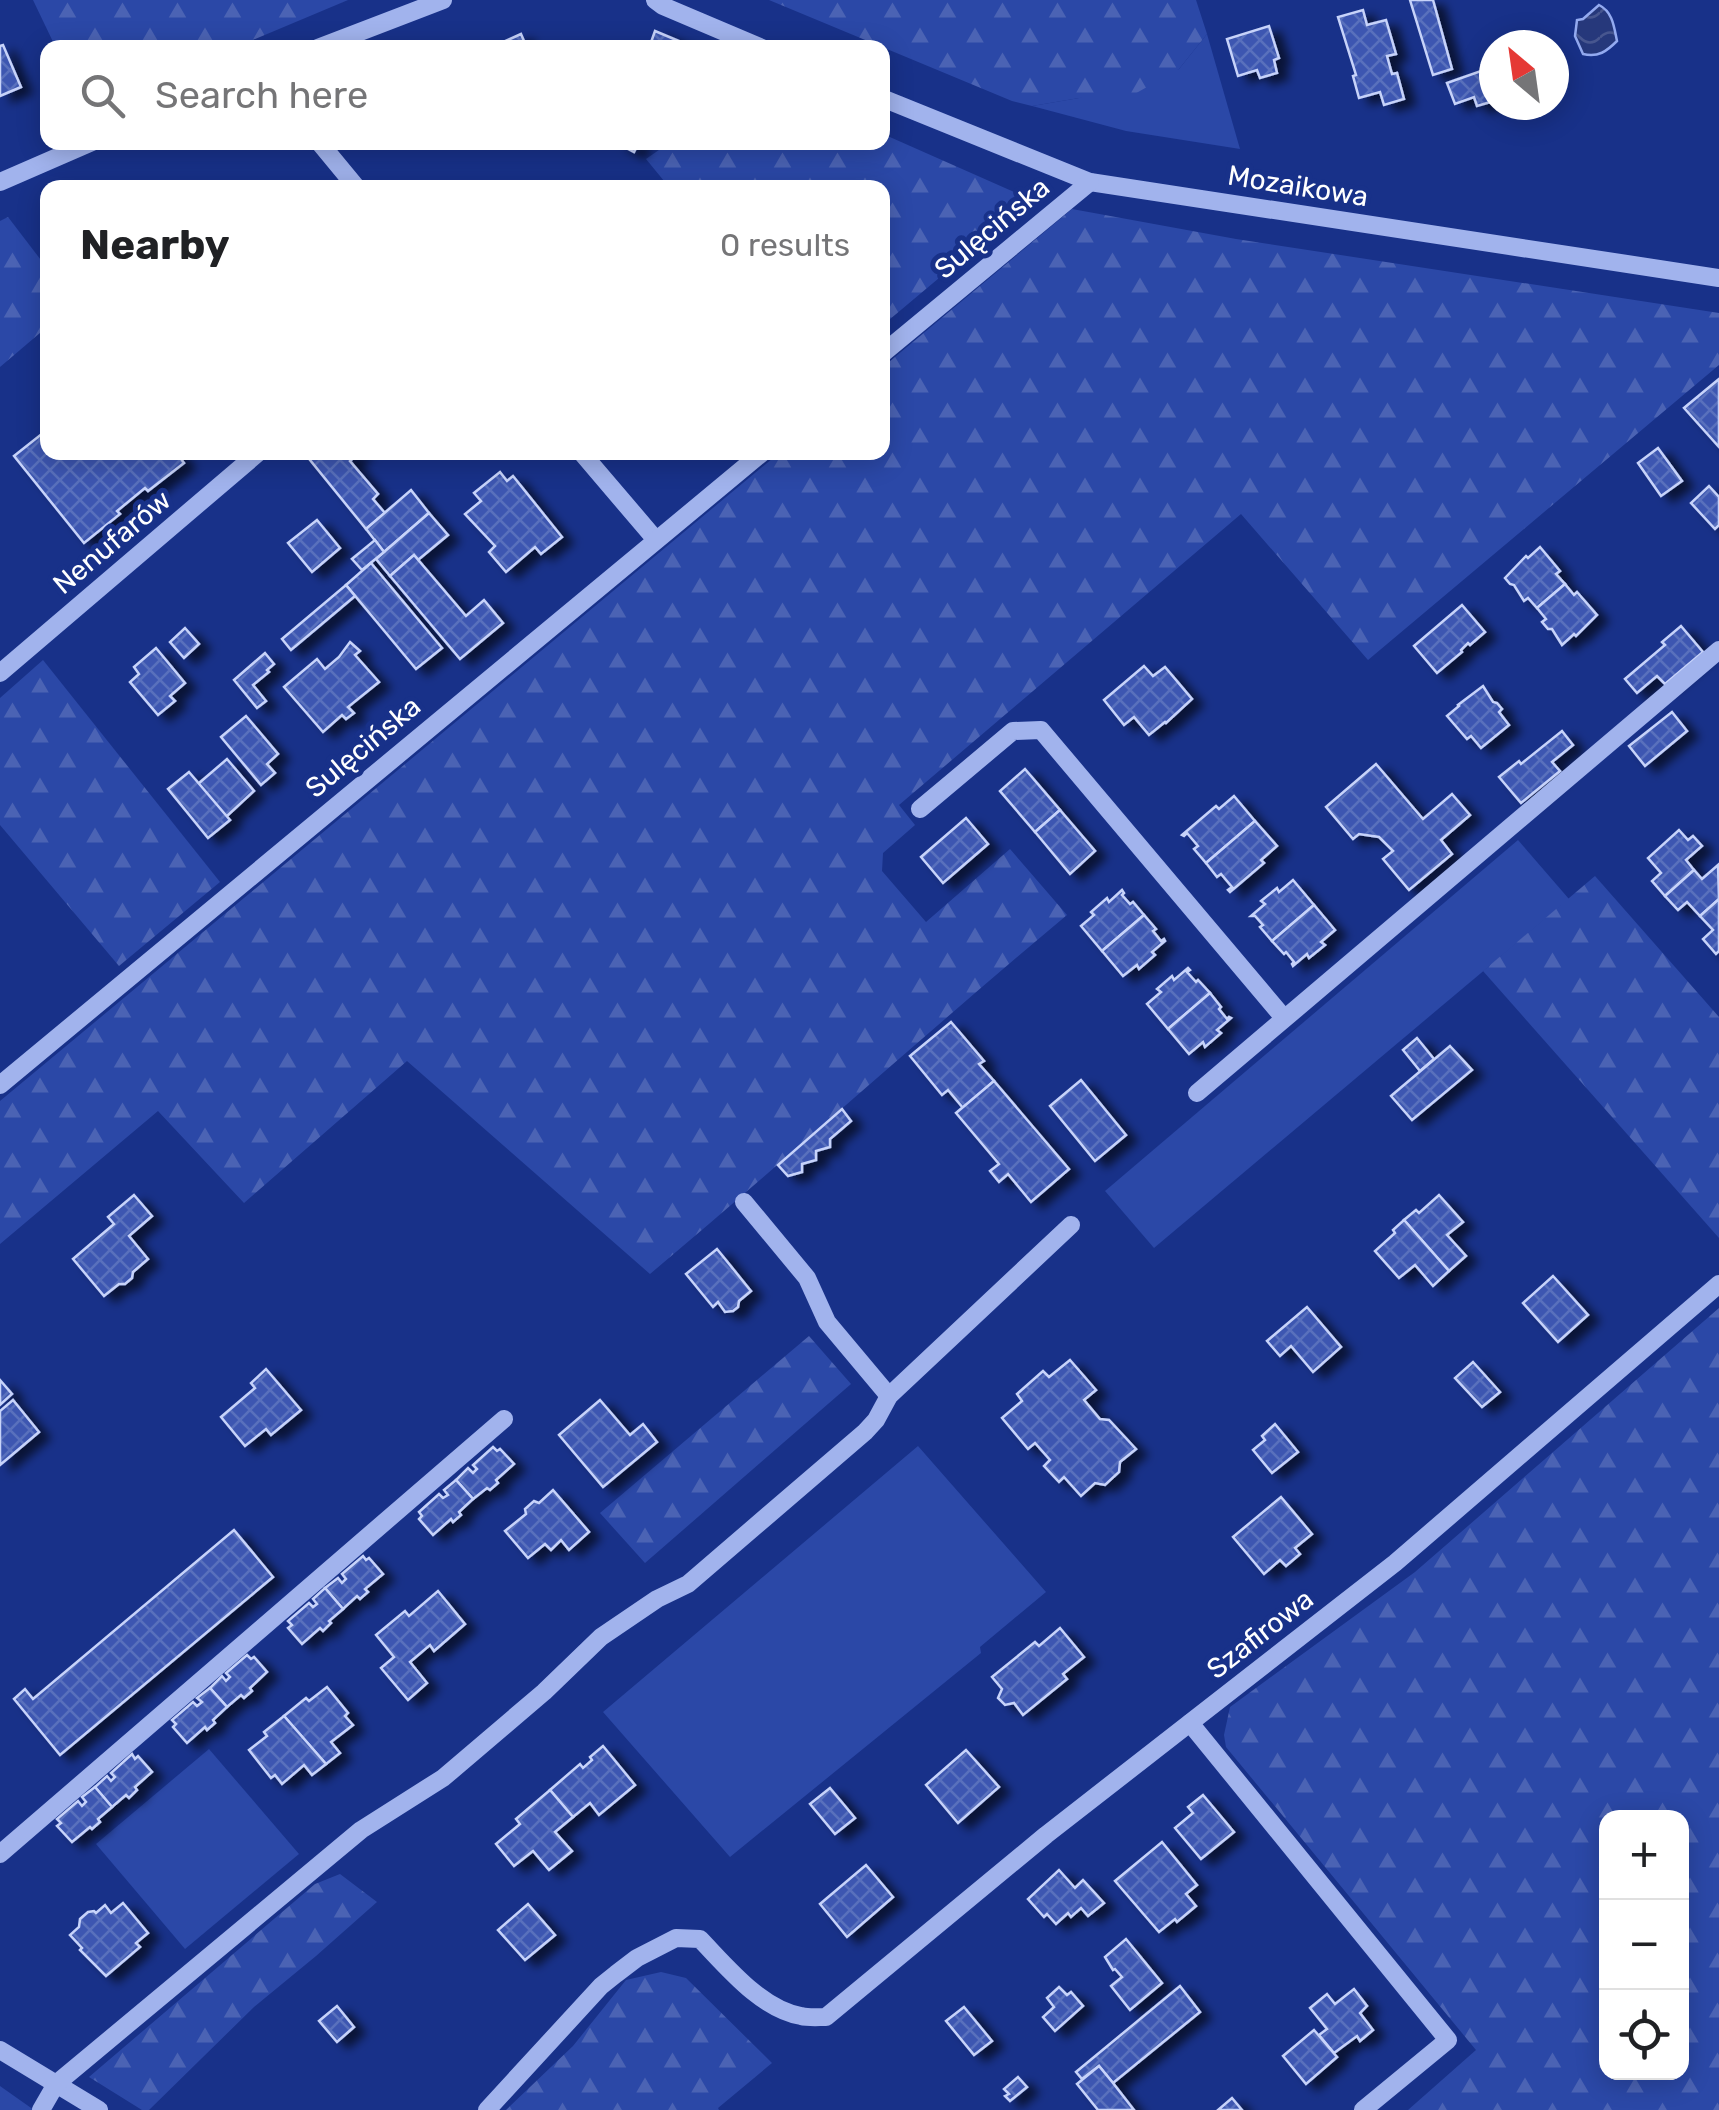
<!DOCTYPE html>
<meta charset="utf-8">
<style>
body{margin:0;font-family:Rubik,sans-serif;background:#f6f6f6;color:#202124}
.controls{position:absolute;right:30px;bottom:30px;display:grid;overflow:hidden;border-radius:20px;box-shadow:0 5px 25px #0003}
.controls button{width:90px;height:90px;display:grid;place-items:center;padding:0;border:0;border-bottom:2px solid #e0e0e0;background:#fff;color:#202124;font:50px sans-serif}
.compass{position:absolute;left:1479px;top:30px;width:90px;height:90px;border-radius:50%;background:#fff;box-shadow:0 5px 25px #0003;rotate:331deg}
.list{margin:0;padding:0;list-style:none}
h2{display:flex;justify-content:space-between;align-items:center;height:130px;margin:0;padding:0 40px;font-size:42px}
h2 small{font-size:32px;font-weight:400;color:#757577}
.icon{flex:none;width:55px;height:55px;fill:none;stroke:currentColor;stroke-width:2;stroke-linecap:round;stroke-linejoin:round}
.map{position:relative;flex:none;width:1719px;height:2110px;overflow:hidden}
.search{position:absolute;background:#fff;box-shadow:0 5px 25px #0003;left:40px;top:40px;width:850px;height:110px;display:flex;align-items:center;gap:25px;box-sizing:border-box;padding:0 35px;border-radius:20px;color:#757577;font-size:38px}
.panel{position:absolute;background:#fff;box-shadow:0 5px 25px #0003;left:40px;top:180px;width:850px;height:280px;border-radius:20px}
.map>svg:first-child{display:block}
.green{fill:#2b48a7}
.forest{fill:url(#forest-firs);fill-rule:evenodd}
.water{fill:url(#water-waves);stroke:#93aaf0;stroke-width:2.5}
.building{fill:url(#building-cross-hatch);stroke:#c7d3fa;stroke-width:2.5;filter:url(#shadow)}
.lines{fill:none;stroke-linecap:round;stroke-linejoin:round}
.minor{stroke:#a1b3ed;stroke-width:18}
.labels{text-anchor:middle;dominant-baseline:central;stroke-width:10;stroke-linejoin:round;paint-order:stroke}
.street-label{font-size:28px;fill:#fff;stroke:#183189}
</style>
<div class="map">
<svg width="1719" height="2110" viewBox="0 0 1719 2110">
<defs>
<pattern id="forest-firs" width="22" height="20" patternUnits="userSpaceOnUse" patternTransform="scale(2.5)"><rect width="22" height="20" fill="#2b48a7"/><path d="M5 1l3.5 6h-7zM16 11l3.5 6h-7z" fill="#4b63b4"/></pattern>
<pattern id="water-waves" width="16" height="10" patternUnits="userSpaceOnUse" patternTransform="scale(2.5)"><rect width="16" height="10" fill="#26387b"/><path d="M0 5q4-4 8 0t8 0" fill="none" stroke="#47568f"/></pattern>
<pattern id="building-cross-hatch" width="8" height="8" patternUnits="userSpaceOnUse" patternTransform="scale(2.5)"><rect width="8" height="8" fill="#3d57b1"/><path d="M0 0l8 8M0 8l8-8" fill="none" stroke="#5a70bd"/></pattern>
<filter id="shadow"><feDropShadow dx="11" dy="6" stdDeviation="5" flood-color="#0009"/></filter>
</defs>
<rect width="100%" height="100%" fill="#183189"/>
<g class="green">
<path d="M1207,34L1240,149L1126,131L1032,106L1079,98L1179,69Z"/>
<path d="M1518,840L1569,899L1154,1248L1105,1191Z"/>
<path d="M918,1446L1046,1592L980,1647L981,1653L730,1857L603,1712Z"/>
<path d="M209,1749L299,1854L185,1949L96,1844Z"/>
<path d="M0,2086L34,2110H0Z"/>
</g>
<g class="forest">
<path d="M33,0H348L236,47L56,48Z"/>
<path d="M769,0H1196L1207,34L1179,69L1131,96L1079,98L1032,106L1012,101Z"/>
<path d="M883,134L1032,200L883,325L882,188L669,187L646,159L669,143L882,142Z"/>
<path d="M1072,209L1236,239L1719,313V365L1368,660L1241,514L899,805L915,825L883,853L882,871L926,922L1010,849L1067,915C926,1033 790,1156 650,1274L407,1061L244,1203L158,1111L0,1244V1101L779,453L882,452L883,367Z"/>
<path d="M8,217L47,268V327L0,367V221Z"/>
<path d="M43,660L220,882L119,966L0,825V698Z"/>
<path d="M1595,876L1719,1017V1238L1483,971Z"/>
<path d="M1719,1308V2110H1408L1476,2050L1226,1747L1224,1735L1230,1707L1415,1572ZM1606,1818H1682V2072H1606Z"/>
<path d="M809,1336L851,1384L645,1563L600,1513Z"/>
<path d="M340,1874L377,1902L316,1956L254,2007L149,2110H142L89,2077L315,1884Z"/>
<path d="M661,1972L686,1978L772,2063L718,2108L719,2110H506L573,2046L626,1980Z"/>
</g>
<path class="water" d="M1599,5C1613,12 1614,27 1617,41C1607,51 1598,58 1583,54L1575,36L1577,20L1583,19Z"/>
<g class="building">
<path d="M1410,0H1433L1452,69L1433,75Z"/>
<path d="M1363,10L1367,25L1386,20L1396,54L1387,56L1392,74L1397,73L1404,99L1384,105L1380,92L1359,98L1353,76L1356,75L1338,17Z"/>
<path d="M1269,26L1279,58L1274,60L1277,73L1260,78L1257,70L1238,76L1227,39Z"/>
<path d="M655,31L693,47L692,48H649Z"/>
<path d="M521,34L527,48H490Z"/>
<path d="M3,45L21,87L0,96V46Z"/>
<path d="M1487,63L1494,83V101L1477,106L1474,97L1455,104L1447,83L1484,70L1482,65Z"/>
<path d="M615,142H639L634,152Z"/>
<path d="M1719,379V447L1684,408Z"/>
<path d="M48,429V452H176L184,463L148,491L145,488L117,511L120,514L84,543L14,456Z"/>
<path d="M1658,448L1682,481L1661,496L1638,463Z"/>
<path d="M309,452H360L350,461L378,494L373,499L385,513L366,529L306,455Z"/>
<path d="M500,472L507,481L513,476L562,537L541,554L535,547L506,572L489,552L495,546L465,514L481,501L474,493Z"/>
<path d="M1709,486L1719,497V525L1715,529L1691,503Z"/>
<path d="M411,490L429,513L384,552L366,529Z"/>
<path d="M429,513L448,535L418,560L414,555L390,576L376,559Z"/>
<path d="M317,520L340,548L312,572L288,543Z"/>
<path d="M375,540L384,552L362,570L352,559Z"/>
<path d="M1540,547L1560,571L1556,574L1565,584L1537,608L1528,598L1524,601L1514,585L1510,584L1505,578L1526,556L1528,558Z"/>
<path d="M414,555L466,616L484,600L503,623L460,659L390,576Z"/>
<path d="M371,563L442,648L416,669L346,585Z"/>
<path d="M1565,584L1574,595L1577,592L1597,615L1576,636L1574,634L1562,645L1552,629H1548L1542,622L1546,619L1537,608Z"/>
<path d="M346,585L355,596L291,650L282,639Z"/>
<path d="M1462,605L1485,632L1470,645L1468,643L1461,650L1462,652L1437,673L1414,646Z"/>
<path d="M1681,626L1703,652L1665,684L1657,676L1637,693L1625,679L1665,645L1662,642Z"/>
<path d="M185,628L199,644L184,658L170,642Z"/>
<path d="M350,642L360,651L355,655L379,682L348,707L354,713L346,719L342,715L323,732L284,687L317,659L325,669L339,657Z"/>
<path d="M156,648L185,683L170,696L175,701L158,715L130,682L139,674L134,667Z"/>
<path d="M265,653L274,664L267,670L269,672L253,685L266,701L257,708L234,680Z"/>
<path d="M1144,666L1153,676L1165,667L1192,699L1166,723L1165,722L1149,735L1134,717L1124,725L1104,700Z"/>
<path d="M1483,686L1493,702L1497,703L1502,709L1499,712L1509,725L1481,748L1471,736L1467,739L1447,716L1459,706L1458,705Z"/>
<path d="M1672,712L1687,731L1645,766L1629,746Z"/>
<path d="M246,716L278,754L267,764L275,773L261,785L221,737Z"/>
<path d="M1562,731L1573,745L1552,762L1560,771L1521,803L1499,777L1519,761L1521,764Z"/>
<path d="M227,759L254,791L226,817L198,784Z"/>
<path d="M1376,764L1423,819L1452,794L1470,815L1441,840L1452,854L1409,890L1383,859L1393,851L1379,837L1359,834L1353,839L1326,807Z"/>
<path d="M1025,769L1060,810L1035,832L1000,791Z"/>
<path d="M189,772L230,820L208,838L168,789Z"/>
<path d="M1234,796L1255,821L1206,863L1194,849L1198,846L1187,833L1184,836L1182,835L1216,806L1219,809Z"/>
<path d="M1060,810L1095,851L1070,874L1035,832Z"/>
<path d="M966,818L988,844L943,883L921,857Z"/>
<path d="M1255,821L1277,846L1261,860L1264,863L1230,892L1228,890L1232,887L1221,874L1217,877L1206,863Z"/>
<path d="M1679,830L1688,840L1693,836L1702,846L1686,860L1694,870L1665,896L1652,881L1661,873L1648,858Z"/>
<path d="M1718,865L1719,899L1700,916L1687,902L1678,910L1665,896L1694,870L1702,879Z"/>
<path d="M1293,880L1314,905L1272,941L1260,927L1263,925L1255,916H1251L1265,904L1261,901L1277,888L1279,892Z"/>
<path d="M1122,890L1124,893L1122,895L1130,904L1133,902L1144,915L1102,951L1081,926L1094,915L1091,912L1107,898L1109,902Z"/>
<path d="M1719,899V951L1716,954L1703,939L1713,930L1700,916Z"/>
<path d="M1314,905L1335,930L1321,942L1325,945L1309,958L1307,954L1293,966L1292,964L1294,962L1286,952L1284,954L1272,941Z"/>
<path d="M1144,915L1156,929L1153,931L1161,941L1164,939L1165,941L1152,952L1155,955L1139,969L1137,965L1123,976L1102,951Z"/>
<path d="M1188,968L1190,970L1187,972L1196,982L1198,980L1210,993L1168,1029L1147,1004L1161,992L1157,989L1172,976L1174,980Z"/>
<path d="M1210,993L1221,1007L1219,1009L1227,1019L1229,1017L1231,1018L1217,1030L1221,1033L1205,1047L1203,1042L1189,1054L1168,1029Z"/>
<path d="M951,1022L984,1061L979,1064L994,1081L963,1108L948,1090L942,1095L910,1056Z"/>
<path d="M1417,1038L1434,1059L1420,1071L1403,1050Z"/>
<path d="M1450,1046L1472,1070L1412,1120L1391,1096Z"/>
<path d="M1081,1080L1126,1135L1095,1161L1050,1106Z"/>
<path d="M994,1081L1069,1169L1031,1202L1008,1174L999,1182L990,1171L999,1164L956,1113Z"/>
<path d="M842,1109L851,1121L830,1139V1147L816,1151V1160L802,1164V1172L788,1176L778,1165Z"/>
<path d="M134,1195L152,1216L129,1236L148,1259L133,1272L132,1278L125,1284H119L104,1296L73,1259L114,1224L108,1217Z"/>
<path d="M1439,1195L1463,1222L1447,1235L1466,1256L1449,1271L1404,1220L1416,1210L1419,1213Z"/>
<path d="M1404,1220L1449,1271L1433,1286L1415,1265L1399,1278L1375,1251L1395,1233L1393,1230Z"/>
<path d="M717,1249L751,1291L739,1301L738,1307L733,1311L725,1312L718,1302L713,1307L686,1274Z"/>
<path d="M1553,1276L1588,1315L1558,1342L1523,1303Z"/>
<path d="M1307,1307L1341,1347L1313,1372L1291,1346L1280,1356L1267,1341Z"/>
<path d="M1070,1360L1096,1390L1084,1400L1100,1419L1109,1420L1136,1449L1120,1462L1119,1472L1105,1485L1095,1483L1081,1496L1064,1477L1059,1482L1044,1466L1050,1460L1035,1443L1028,1449L1002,1418L1022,1401L1017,1394L1043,1371L1049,1377Z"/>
<path d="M1473,1362L1500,1392L1482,1407L1455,1378Z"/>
<path d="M266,1369L301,1410L271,1435L266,1429L245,1446L221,1417L255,1388L251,1383Z"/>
<path d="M0,1380L12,1394L0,1405Z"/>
<path d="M13,1400L39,1432L0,1465V1411Z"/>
<path d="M600,1400L630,1435L643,1424L657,1442L603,1487L559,1435Z"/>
<path d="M1275,1424L1298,1452L1272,1473L1253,1450L1265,1440L1262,1436Z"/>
<path d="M493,1447L497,1451L500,1449L514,1464L496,1480L498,1483L490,1490L487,1488L473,1499L456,1480L468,1468L473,1473L477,1469L473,1465Z"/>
<path d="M456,1480L473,1499L459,1512L461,1515L453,1522L451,1519L433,1535L419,1519L422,1516L419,1512L439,1494L443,1498L448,1495L444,1490Z"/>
<path d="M553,1490L589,1532L569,1550L561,1540L551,1550L545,1544L528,1558L505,1531L526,1514L525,1509L534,1501L539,1503Z"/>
<path d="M1281,1497L1312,1534L1295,1548L1300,1554L1286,1566L1280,1560L1264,1574L1233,1537Z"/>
<path d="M234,1530L273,1577L60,1755L14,1699L25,1689L33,1699Z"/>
<path d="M363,1556L366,1560L369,1558L383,1574L365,1589L368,1592L360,1599L357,1596L343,1609L325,1588L338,1578L342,1583L346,1579L342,1574Z"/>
<path d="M325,1588L343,1609L329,1621L331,1623L323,1631L320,1628L302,1644L288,1628L292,1625L288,1621L309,1603L313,1607L317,1604L313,1599Z"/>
<path d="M438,1591L465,1624L434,1651L430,1645L410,1662L427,1683L408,1700L381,1668L394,1657L376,1635L405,1611L409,1616Z"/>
<path d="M1060,1628L1084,1657L1063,1674L1067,1679L1023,1715L1014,1703L1005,1705L998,1698L1002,1689L992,1677L1035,1642L1039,1646Z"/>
<path d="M247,1655L251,1659L254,1657L267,1672L250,1688L252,1691L244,1698L241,1695L227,1707L210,1688L222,1676L226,1681L230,1677L226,1673Z"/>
<path d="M327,1687L348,1713L345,1716L353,1725L331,1742L340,1753L326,1764L284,1716L306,1698L309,1701Z"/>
<path d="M210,1688L227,1707L213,1720L215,1723L207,1730L205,1727L187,1743L173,1727L176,1724L172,1720L193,1702L197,1706L202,1702L197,1698Z"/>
<path d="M284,1716L326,1764L312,1775L304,1765L282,1784L275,1775L271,1778L249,1750L267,1736L264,1732Z"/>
<path d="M603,1746L635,1785L599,1815L590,1803L573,1817L550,1790L580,1764L583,1768L592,1760L590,1757Z"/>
<path d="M966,1750L999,1787L958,1823L926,1785Z"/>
<path d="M132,1754L135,1759L138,1756L152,1772L135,1787L137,1790L129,1798L126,1795L112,1807L95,1787L107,1776L111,1781L115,1777L111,1773Z"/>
<path d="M95,1787L112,1807L98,1819L100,1822L92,1829L90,1827L72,1842L57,1826L61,1823L57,1819L78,1801L82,1806L86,1802L82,1797Z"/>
<path d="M830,1788L855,1818L835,1834L810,1804Z"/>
<path d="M550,1790L573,1817L555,1832L572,1851L549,1870L533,1851L514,1866L496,1844L520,1824L516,1819Z"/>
<path d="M1203,1795L1234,1832L1201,1859L1175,1828L1193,1813L1188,1807Z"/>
<path d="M1162,1842L1197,1885L1186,1894L1196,1906L1177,1922L1175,1919L1159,1932L1115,1881Z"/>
<path d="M866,1865L893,1897L847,1937L820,1904Z"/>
<path d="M1059,1870L1075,1888L1083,1880L1104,1903L1088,1916L1081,1908L1071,1917L1068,1913L1056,1924L1047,1914L1044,1917L1028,1899Z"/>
<path d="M123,1903L148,1933L136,1943L140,1947L106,1976L80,1950L82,1948L70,1935L79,1927L80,1919L88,1912L94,1911L96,1913L105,1905L111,1913Z"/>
<path d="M528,1904L555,1935L525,1960L498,1930Z"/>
<path d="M1126,1939L1162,1983L1130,2010L1111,1986L1122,1977L1115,1969L1113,1970L1105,1957Z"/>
<path d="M1180,1986L1200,2012L1113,2083L1099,2066L1082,2079L1076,2072Z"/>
<path d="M1059,1987L1067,1995L1071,1992L1083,2006L1055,2031L1043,2017L1054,2007L1047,1998Z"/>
<path d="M1354,1989L1367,2006L1360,2013L1373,2030L1360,2041L1357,2036L1334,2053L1319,2035L1327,2029L1310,2008L1327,1994L1335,2004Z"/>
<path d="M337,2006L354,2027L337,2042L319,2021Z"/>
<path d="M964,2007L992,2041L974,2055L946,2021Z"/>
<path d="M1314,2030L1337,2057L1306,2084L1283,2056Z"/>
<path d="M1099,2066L1113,2083L1134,2110H1098L1077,2084Z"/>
<path d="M1018,2077L1027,2087L1010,2101L1005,2096L1009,2094L1004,2089Z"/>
<path d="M1232,2098L1242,2110H1218Z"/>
</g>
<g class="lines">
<g class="minor">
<path d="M655,0L663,6L762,48"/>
<path d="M318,48L443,0"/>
<path d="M882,98L1090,182L1719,278"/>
<path d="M319,142L357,188"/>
<path d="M0,182L92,142"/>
<path d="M882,354L1090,182"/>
<path d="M581,452L656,540"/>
<path d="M0,673L259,452"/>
<path d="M920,809L1013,731L1041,730L1284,1018"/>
<path d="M0,1085L763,452"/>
<path d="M1197,1093L1719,650"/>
<path d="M744,1202L807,1278L827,1322L889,1396"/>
<path d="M1190,1723L1448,2040L1363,2110"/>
<path d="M0,1854L504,1419"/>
<path d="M0,2050L99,2110"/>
<path d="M41,2110L56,2084L361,1830L443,1778L544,1692L601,1637L657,1599L688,1584L865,1432L876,1420L889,1396L1071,1225"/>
<path d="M487,2110L601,1986L616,1974L637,1958L676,1938L700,1939C727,1967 761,2009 801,2016C809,2018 818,2017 826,2017L1046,1835L1395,1563L1719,1284"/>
</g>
</g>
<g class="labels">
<g class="street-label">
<text transform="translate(1298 186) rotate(9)">Mozaikowa</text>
<text transform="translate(992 228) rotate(-40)">Sulęcińska</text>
<text transform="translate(112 542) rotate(-40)">Nenufarów</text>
<text transform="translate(363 747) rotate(-40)">Sulęcińska</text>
<text transform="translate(1260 1634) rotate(-38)">Szafirowa</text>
</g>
</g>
</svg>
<div class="controls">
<button>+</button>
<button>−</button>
<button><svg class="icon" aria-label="locate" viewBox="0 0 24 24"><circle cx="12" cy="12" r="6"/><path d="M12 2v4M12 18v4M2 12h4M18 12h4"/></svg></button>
</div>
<svg class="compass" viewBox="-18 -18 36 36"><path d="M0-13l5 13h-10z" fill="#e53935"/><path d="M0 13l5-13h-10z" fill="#757577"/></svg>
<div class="search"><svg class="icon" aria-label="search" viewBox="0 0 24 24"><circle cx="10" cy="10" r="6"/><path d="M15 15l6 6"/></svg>Search here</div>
<section class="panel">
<h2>Nearby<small>0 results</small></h2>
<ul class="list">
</ul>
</section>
</div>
